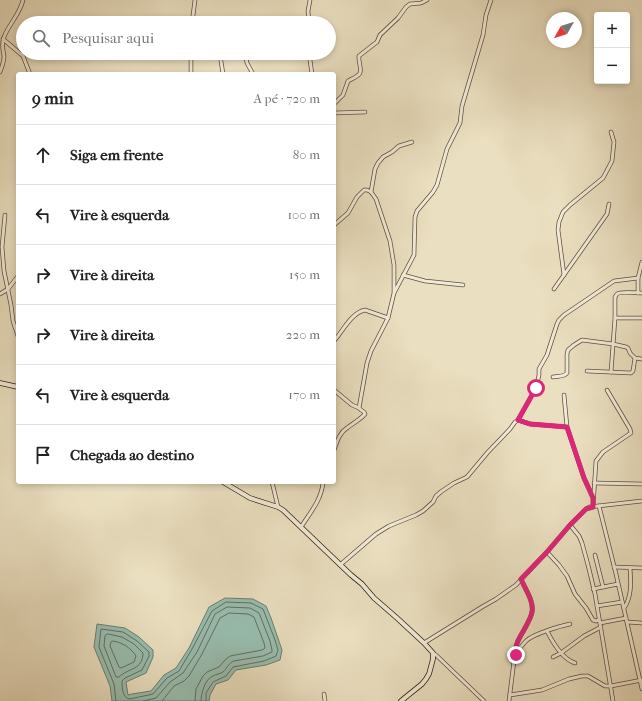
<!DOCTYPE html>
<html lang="pt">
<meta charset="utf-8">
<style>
body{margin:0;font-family:"IM FELL French Canon",serif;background:#f2f2f2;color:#222}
.controls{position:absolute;right:12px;top:12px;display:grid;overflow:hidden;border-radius:4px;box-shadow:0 2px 6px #0003}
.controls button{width:36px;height:36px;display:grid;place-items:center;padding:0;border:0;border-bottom:1px solid #e0e0e0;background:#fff;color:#222;font:20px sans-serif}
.compass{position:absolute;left:546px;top:12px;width:36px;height:36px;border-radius:50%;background:#fff;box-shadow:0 2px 6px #0003;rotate:231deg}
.stop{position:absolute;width:12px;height:12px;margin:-9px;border:3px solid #db2777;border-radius:50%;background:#fff}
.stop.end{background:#db2777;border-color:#fff;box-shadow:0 1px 4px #0008}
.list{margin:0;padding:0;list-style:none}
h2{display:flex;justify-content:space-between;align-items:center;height:52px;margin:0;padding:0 16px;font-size:17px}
h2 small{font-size:13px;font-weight:400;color:#767676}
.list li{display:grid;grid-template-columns:26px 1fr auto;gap:12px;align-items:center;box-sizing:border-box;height:60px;padding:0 16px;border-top:1px solid #e0e0e0}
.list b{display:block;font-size:15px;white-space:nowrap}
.list em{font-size:13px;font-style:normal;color:#767676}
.icon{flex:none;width:22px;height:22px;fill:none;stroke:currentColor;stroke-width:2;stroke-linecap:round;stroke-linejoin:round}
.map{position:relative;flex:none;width:642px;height:701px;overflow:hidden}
.search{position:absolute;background:#fff;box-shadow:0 2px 6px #0003;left:16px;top:16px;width:320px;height:44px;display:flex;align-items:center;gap:10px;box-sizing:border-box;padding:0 14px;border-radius:22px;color:#767676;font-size:15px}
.panel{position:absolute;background:#fff;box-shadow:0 2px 6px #0003;left:16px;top:72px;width:320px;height:412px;border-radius:4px}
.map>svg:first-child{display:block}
.water{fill:#98bdaf;stroke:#6e7e72}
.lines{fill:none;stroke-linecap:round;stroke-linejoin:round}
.shore{stroke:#636e62;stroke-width:1}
.street-casing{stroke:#5d4f40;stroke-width:4.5}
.secondary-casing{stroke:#2e1f16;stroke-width:5.5}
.street{stroke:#f1ead6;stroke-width:3}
.secondary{stroke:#f1ead6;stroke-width:4}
.route{stroke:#db2777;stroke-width:5}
</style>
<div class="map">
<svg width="642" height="701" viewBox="0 0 642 701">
<rect width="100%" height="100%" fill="#eadfc0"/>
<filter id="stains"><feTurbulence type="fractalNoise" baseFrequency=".005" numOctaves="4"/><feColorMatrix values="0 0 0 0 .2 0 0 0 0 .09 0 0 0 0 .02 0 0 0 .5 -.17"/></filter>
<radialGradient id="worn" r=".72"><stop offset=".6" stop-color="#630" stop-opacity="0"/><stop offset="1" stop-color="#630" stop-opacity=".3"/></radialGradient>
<path class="water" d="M225,598L253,599L266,606L271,618L282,650L280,660L266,665L236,670L228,680L216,684L210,695L209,701H112L110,686L94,647L97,624L125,628L139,637L153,650V657L146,673L126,682L128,695L132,694L151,691L164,675L176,668L189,648L209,607Z"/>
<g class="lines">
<g class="shore">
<path d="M108,634L122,637L134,644L143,653C143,670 128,668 119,677H116L104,646L105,636Z"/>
<path d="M113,641C122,642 132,649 136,656L134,662L121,668L119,667L110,646L111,642Z"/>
<path d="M116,701L114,684L99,647L101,629L123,632L137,641L149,652V656L142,670L125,678L122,681C122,687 122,698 130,699L153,694L167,678L179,671L192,649L212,611L226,602L251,603L263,609L275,640L278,650L276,656L264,661L233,667L226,676L213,682L206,693V701"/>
<path d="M143,701L156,698L170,682L183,673L197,652L215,614L227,607L250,608L259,613L270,641L272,650V652L263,656L234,661C227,664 227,669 223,672C220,674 216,674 213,676C205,679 201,693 201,701"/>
<path d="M162,701L174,686L184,681L189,676L202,654L220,618L229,613L248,614L254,617L264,643L265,648L262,650L230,656L225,660L219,667L207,672L203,676L196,689L195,701"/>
</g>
<defs>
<g id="street">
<path d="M192,23L195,0"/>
<path d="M309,23L308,11L310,0"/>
<path d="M3,39L23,56L30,74"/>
<path d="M220,53L221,61L223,74"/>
<path d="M245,53L247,63L253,74"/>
<path d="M309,53L312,74"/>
<path d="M0,72C2,67 4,62 4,56C3,50 1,44 4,37C9,24 20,14 23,0"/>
<path d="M191,74V53"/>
<path d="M334,104L343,95L348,81C351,79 358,77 360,73C362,69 358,61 359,56L373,45L377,42L380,35L398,18L406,7L410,4L421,3L427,0"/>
<path d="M334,113L365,112"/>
<path d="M371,192L375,169L378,163L383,157L392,152L399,146L412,142"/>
<path d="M5,215L2,247L4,271L11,305L13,321L18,336"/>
<path d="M334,225L348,213L357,197L364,190H367L371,192L376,199L390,241L394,265V292"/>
<path d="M403,275L425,281L463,285"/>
<path d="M564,275L558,230L559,222L563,212L570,205L603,178L612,161L614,142L611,132"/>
<path d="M554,289L607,214L609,204"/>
<path d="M638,293V278L642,262"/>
<path d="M0,294L8,289L18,276"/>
<path d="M615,318H642"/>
<path d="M334,341C343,331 351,313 365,310L388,318"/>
<path d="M587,371L631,373L633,371L635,358"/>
<path d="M611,372L615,318V297C616,296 616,295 617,294C620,291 637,293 642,293"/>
<path d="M553,377C558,376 564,377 567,373V354L568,350L574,345L582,340L613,344L626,347L628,348L630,353L635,358L642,359"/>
<path d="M334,390L352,405L359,408"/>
<path d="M564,395L567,427L584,478L593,497"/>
<path d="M518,420L530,424L567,427"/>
<path d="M334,450C337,442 339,433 347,428C353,423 360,420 365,414L364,412L361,410L359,408L367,363L371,351L388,318L394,293L414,255L415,217L417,211L433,192L437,185L447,149L460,123L462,106L483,35L486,15L491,0"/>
<path d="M272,482L278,507"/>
<path d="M594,483L642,484"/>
<path d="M599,506L616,574L642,689"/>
<path d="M593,507L596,461L603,452L631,433L630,429L607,390"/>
<path d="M570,525L579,536L582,543L588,565L595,594L613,701"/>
<path d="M301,527C310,513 322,499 323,482"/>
<path d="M547,552L559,565L567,576L575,594L586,608L593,620L596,621L599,620"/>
<path d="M595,555L603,587"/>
<path d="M340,565L376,534L389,526L416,515L423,511L433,502L436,496L442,491L454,483L467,477L488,452L510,429L515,422L518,420L536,388L539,375V369L547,355L557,324L559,320L564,315L614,281L638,278"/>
<path d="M614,567L642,568"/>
<path d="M593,589L618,584"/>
<path d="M597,606L622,602"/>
<path d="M624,608C632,597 631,581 630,568"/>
<path d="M627,622L642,623"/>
<path d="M600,623L626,618"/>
<path d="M547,631C553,643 562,659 575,663"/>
<path d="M424,643L482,607L496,599L516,585L547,552L570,525L586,509L589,507L642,501"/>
<path d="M518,651L516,647C517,641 521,635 524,630C527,624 531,618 532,612C534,601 525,589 521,579"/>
<path d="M433,653L436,655L484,701"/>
<path d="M553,657L561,653L584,636L601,627"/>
<path d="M324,694L325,701"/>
<path d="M510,695L542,690L569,679L582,676H588L605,686H611L642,680"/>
<path d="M509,701L514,661C516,654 520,647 526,641C533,634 560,626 570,624"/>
</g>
<g id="secondary">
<path d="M0,383L18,387"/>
<path d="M223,482L250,498L278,507L283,510L351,575L362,584L374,598L397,618L424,643L433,653V659L429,674L426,679L422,684L401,701"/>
</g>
</defs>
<use href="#street" class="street-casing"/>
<use href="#secondary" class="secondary-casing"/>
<use href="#street" class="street"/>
<use href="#secondary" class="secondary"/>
</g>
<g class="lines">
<path class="route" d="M516,655L518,651L516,647C517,641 521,635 524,630C527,624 531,618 532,612C534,601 525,589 521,579L547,552L570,525L586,509L593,507V498L584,478L567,427L530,424L518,420L536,388"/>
</g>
<rect width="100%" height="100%" filter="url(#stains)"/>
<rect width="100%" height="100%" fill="url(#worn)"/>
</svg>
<div class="controls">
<button>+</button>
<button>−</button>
</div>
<svg class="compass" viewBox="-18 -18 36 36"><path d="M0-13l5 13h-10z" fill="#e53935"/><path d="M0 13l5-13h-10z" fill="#767676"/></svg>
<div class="stop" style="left:536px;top:388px"></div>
<div class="stop end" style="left:516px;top:655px"></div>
<div class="search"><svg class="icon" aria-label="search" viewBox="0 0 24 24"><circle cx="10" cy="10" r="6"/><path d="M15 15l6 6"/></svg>Pesquisar aqui</div>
<section class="panel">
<h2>9 min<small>A pé · 720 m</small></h2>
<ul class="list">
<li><svg class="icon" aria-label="ahead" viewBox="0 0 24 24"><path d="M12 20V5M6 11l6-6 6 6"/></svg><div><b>Siga em frente</b></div><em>80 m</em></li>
<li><svg class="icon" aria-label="left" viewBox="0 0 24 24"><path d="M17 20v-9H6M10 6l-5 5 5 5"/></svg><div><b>Vire à esquerda</b></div><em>100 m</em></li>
<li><svg class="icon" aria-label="right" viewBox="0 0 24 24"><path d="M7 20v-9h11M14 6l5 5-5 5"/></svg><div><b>Vire à direita</b></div><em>150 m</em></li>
<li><svg class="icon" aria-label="right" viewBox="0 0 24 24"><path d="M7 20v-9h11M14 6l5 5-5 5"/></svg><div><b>Vire à direita</b></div><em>220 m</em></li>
<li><svg class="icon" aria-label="left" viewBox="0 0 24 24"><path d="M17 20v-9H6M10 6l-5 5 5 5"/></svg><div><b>Vire à esquerda</b></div><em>170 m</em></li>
<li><svg class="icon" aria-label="arrive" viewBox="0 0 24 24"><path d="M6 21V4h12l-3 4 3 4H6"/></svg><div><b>Chegada ao destino</b></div></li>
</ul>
</section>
</div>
